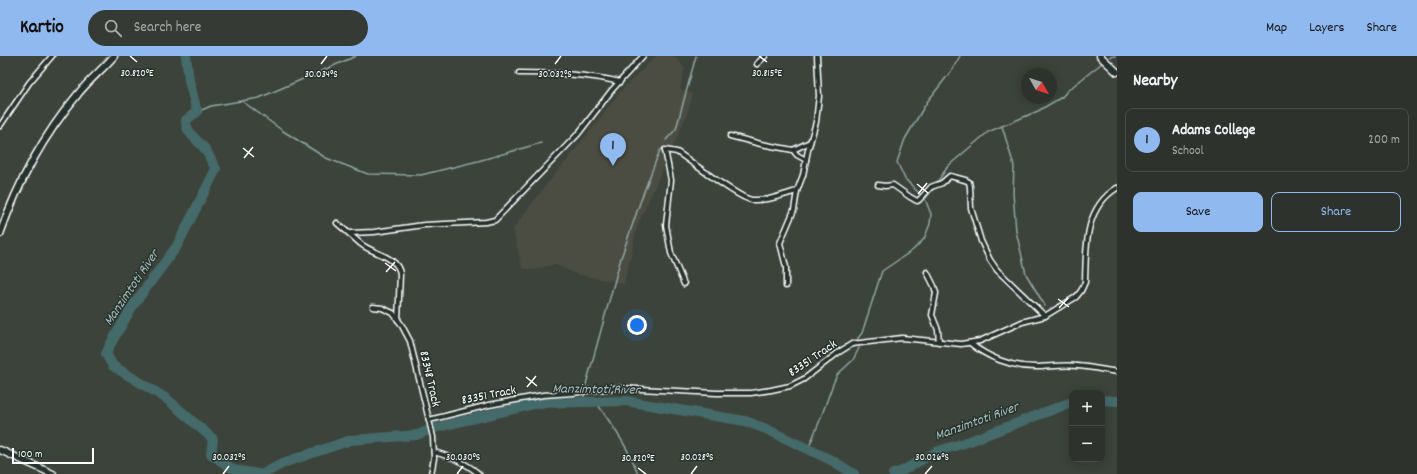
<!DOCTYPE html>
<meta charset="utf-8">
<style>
body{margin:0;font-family:Dekko,sans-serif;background:#353a34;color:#f1f3f6}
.controls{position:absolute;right:12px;bottom:12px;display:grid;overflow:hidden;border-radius:8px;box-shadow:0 2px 10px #0003}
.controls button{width:36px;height:36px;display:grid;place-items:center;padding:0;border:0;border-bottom:1px solid #484d48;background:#2d322c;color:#f1f3f6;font:20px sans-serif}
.compass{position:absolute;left:1021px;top:12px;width:36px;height:36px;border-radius:50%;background:#2d322c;box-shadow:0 2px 10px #0003;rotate:129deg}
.scale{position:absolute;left:12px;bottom:10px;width:82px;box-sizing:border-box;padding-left:4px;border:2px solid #fff;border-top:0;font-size:11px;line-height:14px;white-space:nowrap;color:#fff;-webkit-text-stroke:3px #26332d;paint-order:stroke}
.you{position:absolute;left:637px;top:269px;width:14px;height:14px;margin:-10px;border:3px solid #fff;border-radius:50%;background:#1a73e8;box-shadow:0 0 0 6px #1a73e833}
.badge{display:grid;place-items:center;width:26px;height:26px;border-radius:50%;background:#90b9f0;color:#111;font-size:13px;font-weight:700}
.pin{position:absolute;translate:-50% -33px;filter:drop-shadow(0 1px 2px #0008)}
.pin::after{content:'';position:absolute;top:21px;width:14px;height:12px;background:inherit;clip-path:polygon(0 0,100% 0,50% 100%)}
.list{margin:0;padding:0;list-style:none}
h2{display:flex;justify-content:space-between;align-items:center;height:52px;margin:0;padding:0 16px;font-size:17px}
h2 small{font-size:13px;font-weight:400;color:#a7aaa9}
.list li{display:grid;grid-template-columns:26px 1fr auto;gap:12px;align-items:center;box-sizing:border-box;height:64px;margin:0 8px 8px;padding:0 8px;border:1px solid #484d48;border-radius:8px}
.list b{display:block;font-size:15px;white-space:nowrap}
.list p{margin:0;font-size:13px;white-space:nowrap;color:#a7aaa9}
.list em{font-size:13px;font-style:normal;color:#a7aaa9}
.actions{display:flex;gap:8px;padding:12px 16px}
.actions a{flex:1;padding:9px 0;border:1px solid #90b9f0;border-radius:8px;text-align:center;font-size:14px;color:#90b9f0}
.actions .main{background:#90b9f0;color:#111}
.icon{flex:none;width:22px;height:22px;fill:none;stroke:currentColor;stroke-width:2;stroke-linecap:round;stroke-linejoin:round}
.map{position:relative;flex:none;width:1117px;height:418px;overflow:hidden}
header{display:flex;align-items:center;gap:24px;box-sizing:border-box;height:56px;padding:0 20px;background:#90b9f0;color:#111}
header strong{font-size:19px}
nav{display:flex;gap:22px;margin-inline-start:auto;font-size:14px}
.search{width:280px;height:36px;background:#353a34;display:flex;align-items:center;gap:10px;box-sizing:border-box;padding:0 14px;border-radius:22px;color:#a7aaa9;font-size:15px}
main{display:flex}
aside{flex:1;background:#2d322c}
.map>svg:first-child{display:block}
.built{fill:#4b4e43}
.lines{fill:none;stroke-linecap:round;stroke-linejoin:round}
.stream{stroke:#8fa6a6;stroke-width:1.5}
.river{stroke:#456a6a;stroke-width:10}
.street-casing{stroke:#fff;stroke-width:7}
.secondary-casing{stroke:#fff;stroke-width:9}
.street{stroke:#26332d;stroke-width:4}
.secondary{stroke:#26332d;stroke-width:6}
.ticks{fill:none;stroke:#fff;stroke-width:1.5}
.labels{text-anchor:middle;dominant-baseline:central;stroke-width:3;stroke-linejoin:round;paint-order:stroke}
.street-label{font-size:13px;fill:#fff;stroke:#26332d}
.water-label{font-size:14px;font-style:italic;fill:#abbcbc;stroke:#26332d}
.ticks-label{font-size:10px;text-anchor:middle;fill:#fff;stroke:#26332d;stroke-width:3;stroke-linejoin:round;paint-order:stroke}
</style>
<header>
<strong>Kartio</strong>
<div class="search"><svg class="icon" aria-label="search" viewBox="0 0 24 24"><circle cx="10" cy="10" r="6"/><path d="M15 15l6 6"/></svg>Search here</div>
<nav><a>Map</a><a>Layers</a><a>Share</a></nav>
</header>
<main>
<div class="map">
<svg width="1117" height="418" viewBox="0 0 1117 418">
<rect width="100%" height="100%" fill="#3c433a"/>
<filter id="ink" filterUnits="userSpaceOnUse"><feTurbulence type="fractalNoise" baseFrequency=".025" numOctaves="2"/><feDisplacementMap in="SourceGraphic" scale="8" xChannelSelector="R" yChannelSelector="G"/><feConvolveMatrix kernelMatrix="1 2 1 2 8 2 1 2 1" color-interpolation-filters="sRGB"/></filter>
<g filter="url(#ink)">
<path class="built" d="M656,0H674L685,12L680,33L693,38L686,61L638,168L624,228L576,218L554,208L534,214L522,212L513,173L539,138L584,83L621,35Z"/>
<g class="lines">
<g class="stream">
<path d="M1110,1L1115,0"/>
<path d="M242,45L283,75L326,102L368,118L421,119L478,105L541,87"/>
<path d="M197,56L211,50L259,42L356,0"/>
<path d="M1002,70L1014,110L1013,137L1016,175L1026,218L1045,250"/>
<path d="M666,84L676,73L696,0"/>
<path d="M936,128L948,110L988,76L1038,55L1062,41L1067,35L1102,7"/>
<path d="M925,143L905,123L897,106L905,83L927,46L952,14L960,0"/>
<path d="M855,286L862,277L882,215L913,194L924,183L930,168L931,158L925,143L935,131"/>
<path d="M585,332L621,202L643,138L660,94"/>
<path d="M582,346L585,337"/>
<path d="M596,346C612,369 629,392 638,418"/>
<path d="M808,393L820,364L833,328L837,319L853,304L859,292"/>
</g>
<g class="river">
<path d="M186,0L189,24L197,56L186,64C185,77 198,84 205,93C209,99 212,107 216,113L177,190L132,251L110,289L106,298L113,310L167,343L213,383L211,398L234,414L258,418"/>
<path d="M1102,344L1117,345"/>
<path d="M263,418L283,407L351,384L417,379L434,372L539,347L626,345L745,365L766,373L833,405L854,418"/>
<path d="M893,418L902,415L936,396L970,385L1072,346"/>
</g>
<defs>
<g id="street">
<path d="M757,8L765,0"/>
<path d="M519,17C554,17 587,18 620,26"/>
<path d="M0,70L29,27L52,0"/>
<path d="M730,80L761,88L793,94L810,86"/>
<path d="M793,94L797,99L806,104"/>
<path d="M878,129L885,130L893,129L910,141L917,145L919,144L931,131L942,127L950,120L965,124L969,126L970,131L971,152L981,185L990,204L997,214L1045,260"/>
<path d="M337,167C345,174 353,181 361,188C373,198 398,200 400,218L398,264"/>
<path d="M350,177L374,176L424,169L486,166L495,164L578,78L612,34L643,0"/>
<path d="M927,216L934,230L936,237L932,259L938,274L939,286"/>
<path d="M684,228L671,197L666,169L671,124L665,94L677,96C691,105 739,143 752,144C769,145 782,139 797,135"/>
<path d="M786,230V211L780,187L794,154L797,135L803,119L808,94L816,66L819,40L817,0"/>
<path d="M373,251L382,252L393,257L401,268L410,285L433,381L434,402L431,418"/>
<path d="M970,287C987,301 1011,311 1035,311C1049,311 1063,308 1078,310C1091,311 1104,314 1117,316"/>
<path d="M429,364L489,349L543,339L573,337L593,334L616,332L640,333L717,337H751L771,334L790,330L804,323L839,296L852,288L902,282L961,288L980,285L1022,266L1045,260L1076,241L1081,235L1085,226C1086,191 1084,152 1117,132"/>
<path d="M434,396C451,401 465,406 479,418"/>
</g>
<g id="secondary">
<path d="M1100,0L1117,16"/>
<path d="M0,178C18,126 43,80 78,38C89,24 103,13 114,0"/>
<path d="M0,394L53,418"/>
</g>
</defs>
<use href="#street" class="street-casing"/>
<use href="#secondary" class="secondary-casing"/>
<use href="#street" class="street"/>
<use href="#secondary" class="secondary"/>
</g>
</g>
<path class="ticks" d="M130,0L137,6M759,0L767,6M321,8L327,0M555,8L561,0M243,92L254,101M244,102L253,91M917,128L928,137M918,138L927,127M385,207L396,215M386,216L395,206M1058,243L1069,251M1059,252L1068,242M526,321L537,330M527,331L536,320M638,412L646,418M223,418L229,410M457,418L463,410M691,418L697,410M925,418L932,410"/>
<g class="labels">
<g class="street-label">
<text transform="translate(813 303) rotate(-34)">83351 Track</text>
<text transform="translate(429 323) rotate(77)">83348 Track</text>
<text transform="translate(489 340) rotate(-11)">83351 Track</text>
</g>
<g class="water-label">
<text transform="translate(132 232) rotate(-56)">Manzimtoti River</text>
<text transform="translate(596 334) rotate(1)">Manzimtoti River</text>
<text transform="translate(977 366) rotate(-20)">Manzimtoti River</text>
</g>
</g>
<g class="ticks-label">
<text x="137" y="20">30.820°E</text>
<text x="767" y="20">30.815°E</text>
<text x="321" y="21">30.034°S</text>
<text x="555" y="21">30.032°S</text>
<text x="229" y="404">30.032°S</text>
<text x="463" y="404">30.030°S</text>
<text x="697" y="404">30.028°S</text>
<text x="932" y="404">30.026°S</text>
<text x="638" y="405">30.820°E</text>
</g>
</svg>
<div class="controls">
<button>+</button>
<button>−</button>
</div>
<svg class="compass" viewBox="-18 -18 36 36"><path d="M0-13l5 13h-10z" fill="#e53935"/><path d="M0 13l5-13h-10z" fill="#a7aaa9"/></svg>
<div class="scale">100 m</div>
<div class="you"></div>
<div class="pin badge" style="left:613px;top:110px">1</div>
</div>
<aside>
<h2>Nearby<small></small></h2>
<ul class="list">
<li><span class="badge">1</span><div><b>Adams College</b><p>School</p></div><em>200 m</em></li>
</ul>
<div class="actions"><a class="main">Save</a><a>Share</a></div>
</aside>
</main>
